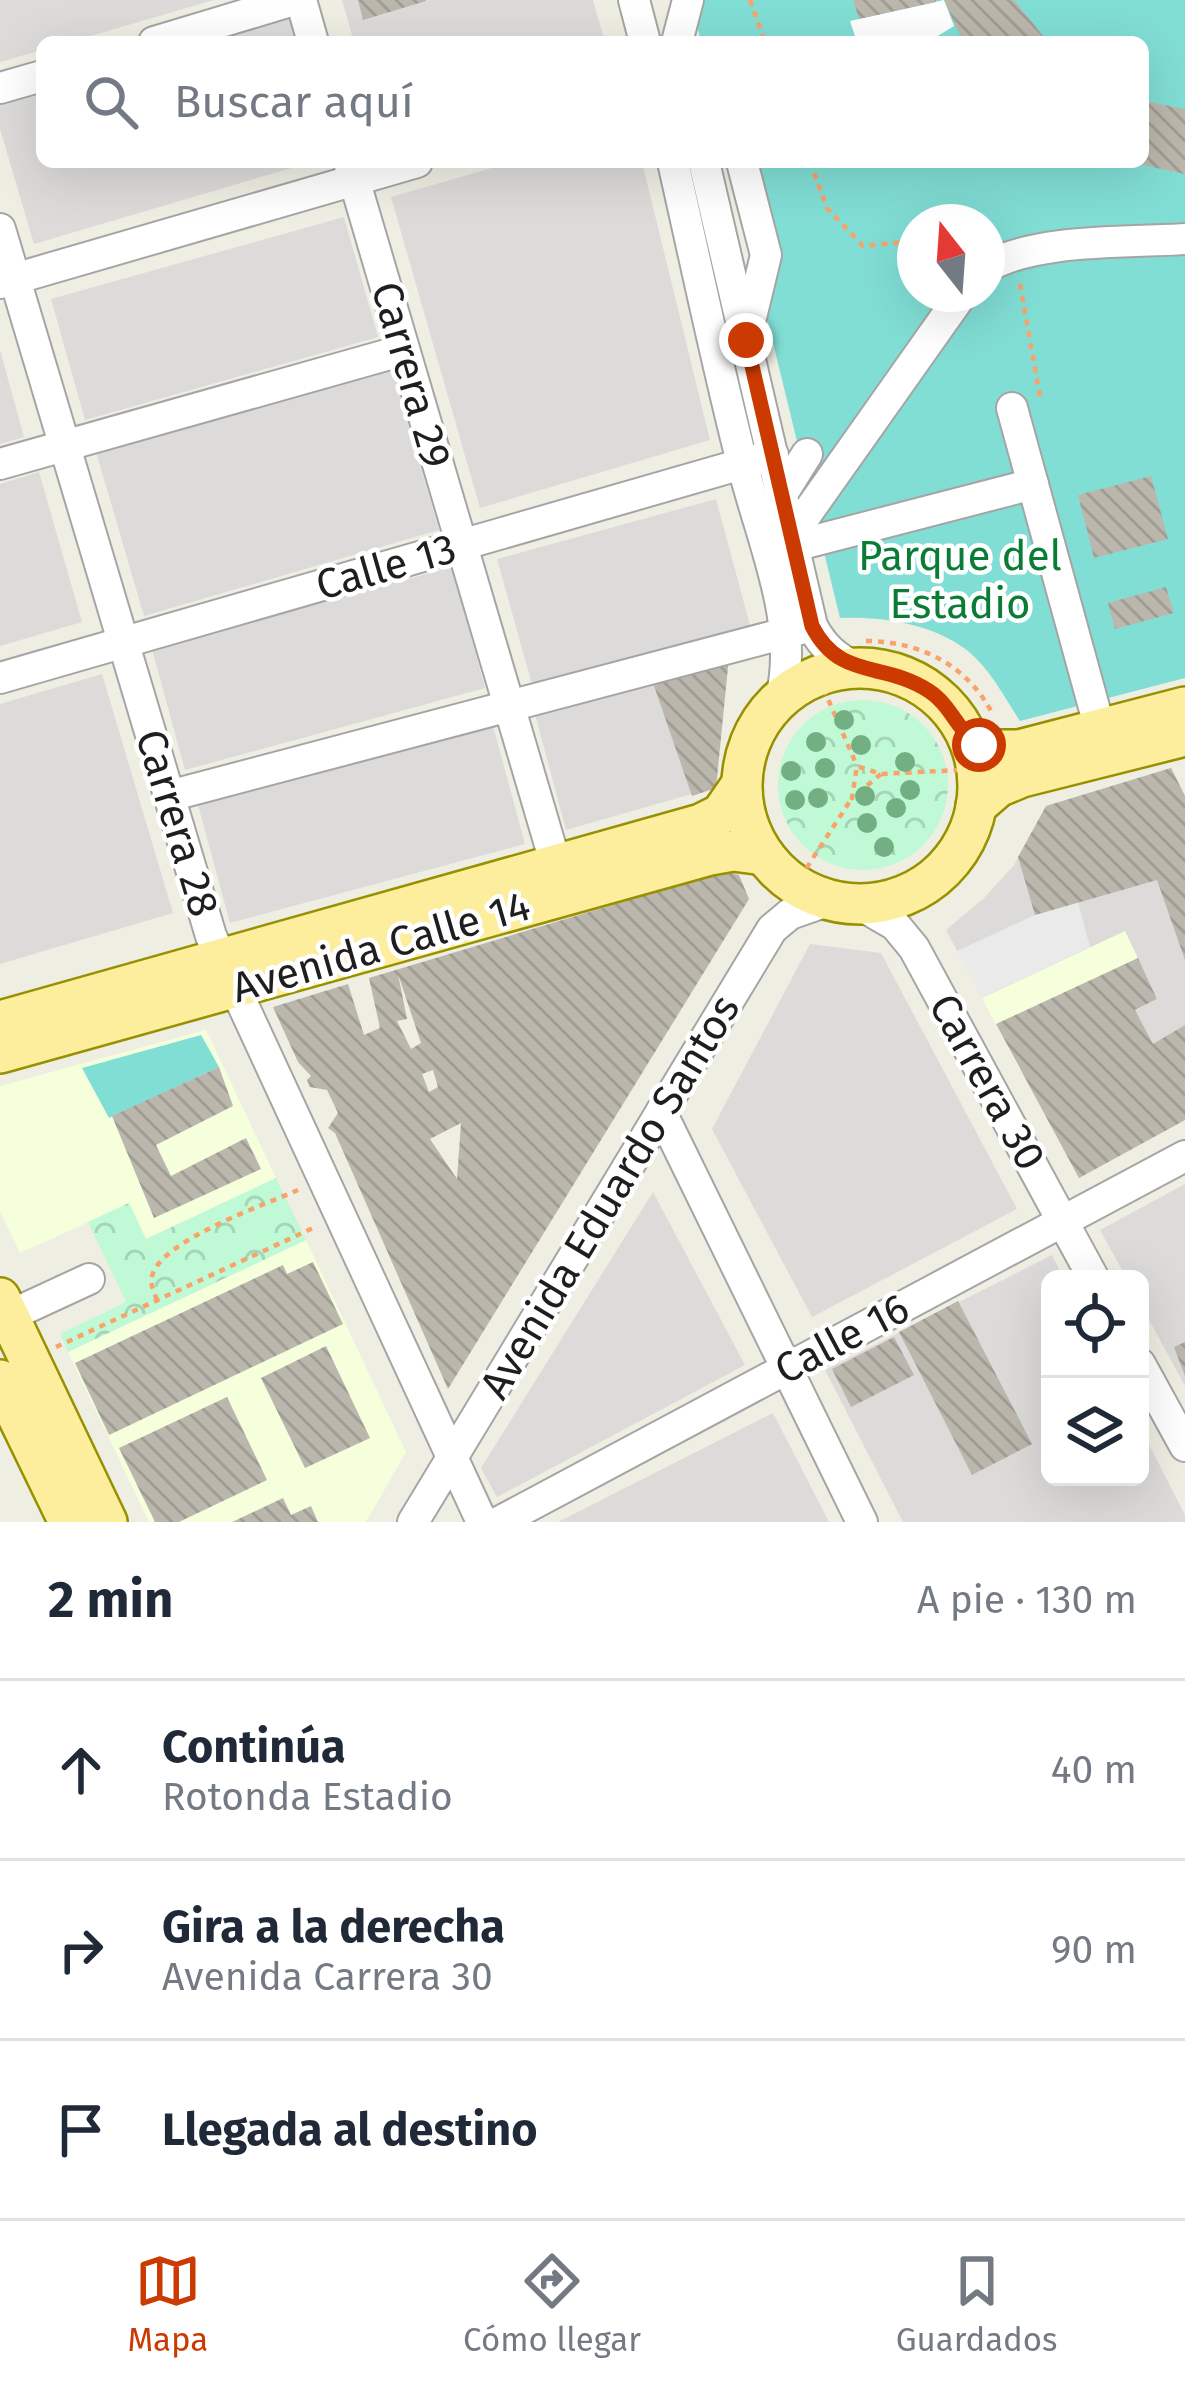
<!DOCTYPE html>
<html lang="es">
<meta charset="utf-8">
<style>
body{margin:0;font-family:"Fira Sans",sans-serif;background:#f2f2f3;color:#1f2937}
.controls{position:absolute;right:36px;bottom:36px;display:grid;overflow:hidden;border-radius:18px;box-shadow:0 12px 48px #0002}
.controls button{width:108px;height:108px;display:grid;place-items:center;padding:0;border:0;border-bottom:3px solid #e0e1e3;background:#fff;color:#1f2937;font:60px sans-serif}
.compass{position:absolute;left:897px;top:204px;width:108px;height:108px;border-radius:50%;background:#fff;box-shadow:0 12px 48px #0002;rotate:343deg}
.stop{position:absolute;width:36px;height:36px;margin:-27px;border:9px solid #cb3a00;border-radius:50%;background:#fff}
.stop.end{background:#cb3a00;border-color:#fff;box-shadow:0 3px 12px #0008}
.list{margin:0;padding:0;list-style:none}
h2{display:flex;justify-content:space-between;align-items:center;height:156px;margin:0;padding:0 48px;font-size:51px}
h2 small{font-size:39px;font-weight:400;color:#747a83}
.list li{display:grid;grid-template-columns:78px 1fr auto;gap:36px;align-items:center;box-sizing:border-box;height:180px;padding:0 48px;border-top:3px solid #e0e1e3}
.list b{display:block;font-size:45px;white-space:nowrap}
.list p{margin:0;font-size:39px;white-space:nowrap;color:#747a83}
.list em{font-size:39px;font-style:normal;color:#747a83}
.icon{flex:none;width:66px;height:66px;fill:none;stroke:currentColor;stroke-width:2;stroke-linecap:round;stroke-linejoin:round}
.map{position:relative;flex:none;width:1185px;height:1522px;overflow:hidden}
.search{position:absolute;background:#fff;box-shadow:0 12px 48px #0002;left:36px;right:36px;top:36px;height:132px;display:flex;align-items:center;gap:30px;box-sizing:border-box;padding:0 42px;border-radius:18px;color:#747a83;font-size:45px}
.sheet{height:696px;background:#fff}
nav{display:flex;justify-content:space-around;align-items:center;box-sizing:border-box;height:168px;border-top:3px solid #e0e1e3;background:#fff;font-size:33px;color:#747a83}
nav a{display:grid;justify-items:center;gap:6px}
nav .on{color:#cb3a00}
.map>svg:first-child{display:block}
.residential{fill:#dcdbda}
.education{fill:#f5ffdc}
.park{fill:url(#park-crowns)}
.pitch{fill:#81ded5;fill-rule:evenodd}
.parking{fill:#eaeaea}
.pier{fill:#fff}
.building{fill:url(#building-back-hatch);fill-rule:evenodd}
.lines{fill:none;stroke-linecap:round;stroke-linejoin:round}
.minor-casing{stroke:#a5a5a5;stroke-width:34}
.major-casing{stroke:#979000;stroke-width:44}
.path{stroke:#f9a26a;stroke-width:4.5;stroke-dasharray:6 6;stroke-linecap:butt}
.minor{stroke:#fff;stroke-width:30}
.major{stroke:#fcee9c;stroke-width:39}
.tree{fill:#72af83}
.route{stroke:#cb3a00;stroke-width:15}
.labels{text-anchor:middle;dominant-baseline:central;stroke-width:9;stroke-linejoin:round;paint-order:stroke}
.street-label{font-size:42px;fill:#1e1e1e;stroke:#fff}
.park-label{font-size:42px;fill:#0b7c35;stroke:#fff}
</style>
<div class="map">
<svg width="1185" height="1522" viewBox="0 0 1185 1522">
<defs>
<pattern id="park-crowns" width="20" height="18" patternUnits="userSpaceOnUse" patternTransform="scale(3)"><rect width="20" height="18" fill="#c0f9d5"/><path d="M2 6a3 3 0 1 1 6 0M12 15a3 3 0 1 1 6 0" fill="none" stroke="#a5d5b6"/></pattern>
<pattern id="building-back-hatch" width="6" height="6" patternUnits="userSpaceOnUse" patternTransform="scale(3)"><rect width="6" height="6" fill="#bbb7ad"/><path d="M-1 5l2 2M0 0l6 6M5-1l2 2" fill="none" stroke="#a09d94"/></pattern>
</defs>
<rect width="100%" height="100%" fill="#efeee3"/>
<g class="residential">
<path d="M0,0H214L70,42H42V50L0,62Z"/>
<path d="M342,0H593L605,42H354Z"/>
<path d="M289,17L297,42H204Z"/>
<path d="M42,90V162H312L34,244L0,129V102Z"/>
<path d="M513,162H642L710,440L480,508L391,197Z"/>
<path d="M344,217L378,337L85,420L51,299Z"/>
<path d="M0,350L24,437L0,444Z"/>
<path d="M391,366L439,530L144,616L96,452Z"/>
<path d="M39,472L82,622L0,646V484Z"/>
<path d="M716,499L751,629L533,688L497,559Z"/>
<path d="M452,567L485,688L185,770L152,649Z"/>
<path d="M729,657L713,788L566,830L535,714Z"/>
<path d="M102,674L173,913L0,964V704Z"/>
<path d="M492,722L525,844L230,923L197,801Z"/>
<path d="M1171,768L1185,796V1120L1079,1178L946,930L984,898L1014,865L1046,806Z"/>
<path d="M810,944L881,953L1017,1209L812,1317L712,1129Z"/>
<path d="M1185,1184V1386L1140,1303V1279H1127L1100,1230Z"/>
<path d="M653,1192L745,1365L497,1497L481,1468Z"/>
<path d="M1052,1255L1064,1279H1050V1477H1140V1427L1185,1515V1522H903L825,1370Z"/>
<path d="M773,1413L829,1522H558Z"/>
</g>
<g class="education">
<path d="M1125,931L1157,999L1020,1070L982,998Z"/>
<path d="M206,1030L276,1178L146,1239L128,1204L20,1253L0,1212V1086Z"/>
<path d="M306,1240L406,1452L366,1522H149L68,1352Z"/>
</g>
<g class="park">
<circle cx="863" cy="785" r="85"/>
<path d="M276,1178L306,1240L68,1352L60,1334L126,1302L88,1222L129,1203L146,1239Z"/>
</g>
<g class="pitch">
<path d="M691,0H1185V678L1020,721C1005,698 990,669 968,651C934,624 882,616 840,618L729,162H1143V42H701ZM915,222H987V294H915Z"/>
<path d="M201,1035L219,1067L109,1118L82,1068Z"/>
</g>
<path class="parking" d="M1078,902L1090,947L982,998L957,951L1035,915Z"/>
<path class="pier" d="M944,0L954,26L928,42H857L850,21Z"/>
<g class="building">
<path d="M358,0H426V1L363,20Z"/>
<path d="M853,0H936V2L859,19Z"/>
<path d="M944,0H1014L1048,42H963Z"/>
<path d="M1143,101L1185,109V174L1143,165Z"/>
<path d="M1151,476L1168,539L1094,558L1078,495Z"/>
<path d="M1166,587L1174,613L1115,629L1108,603Z"/>
<path d="M729,657L716,788L692,796L652,680Z"/>
<path d="M1171,768L1185,796V960L1157,880L1035,915L1018,857L1046,806Z"/>
<path d="M726,871L739,875L749,899L448,1389L335,1133L328,1128L338,1113L327,1090L310,1087L307,1080L311,1076L298,1062L273,1007L348,984L364,1035L380,1028L369,978ZM398,974L421,1043L411,1049L397,1021L407,1019ZM433,1070L438,1087L429,1092L422,1074ZM461,1123L457,1179L430,1139Z"/>
<path d="M1138,958L1157,999L1135,1010L1153,1044L1185,1025V1120L1079,1178L996,1024Z"/>
<path d="M219,1067L233,1106L156,1145L171,1176L246,1138L261,1169L154,1218L112,1116Z"/>
<path d="M313,1262L343,1324L109,1435L75,1363L283,1265L287,1274Z"/>
<path d="M958,1301L1032,1444L972,1475L899,1332Z"/>
<path d="M894,1337L914,1375L851,1407L832,1369Z"/>
<path d="M1185,1342V1376L1174,1347Z"/>
<path d="M326,1346L370,1438L305,1468L261,1378Z"/>
<path d="M227,1397L267,1480L179,1522H155L119,1448Z"/>
<path d="M283,1498L291,1515L311,1506L318,1522H232Z"/>
</g>
<g class="lines">
<defs>
<g id="minor">
<path d="M301,0L313,42"/>
<path d="M634,0L645,42"/>
<path d="M154,42L294,0"/>
<path d="M677,42L688,0"/>
<path d="M0,88L42,76"/>
<path d="M349,162L556,865"/>
<path d="M673,162C696,263 717,365 743,466C761,539 800,622 781,698"/>
<path d="M704,162L812,626C823,647 835,657 856,668"/>
<path d="M742,162L766,255L747,334"/>
<path d="M0,229L211,936L482,1522"/>
<path d="M987,267C1037,238 1127,243 1185,239"/>
<path d="M0,283L417,162"/>
<path d="M1012,408L1100,729"/>
<path d="M0,464L404,350"/>
<path d="M782,494L807,454"/>
<path d="M791,536L962,294"/>
<path d="M794,546L1033,484"/>
<path d="M0,678L773,455"/>
<path d="M169,796L812,626"/>
<path d="M859,904L895,925L914,948L1094,1279"/>
<path d="M661,1112L862,1522"/>
<path d="M9,1316L89,1279"/>
<path d="M1140,1364L1185,1446"/>
<path d="M413,1522L772,929L790,914L830,900"/>
<path d="M499,1522L1185,1156"/>
</g>
<g id="major">
<circle cx="860" cy="786" r="118"/>
<path d="M968,738L990,750H1019L1185,707"/>
<path d="M976,806L998,787L1022,777L1185,736"/>
<path d="M0,1021L701,824L721,814L741,785"/>
<path d="M0,1053L710,855L733,851L764,855"/>
<path d="M0,1298L107,1522"/>
<path d="M0,1380L69,1522"/>
</g>
</defs>
<use href="#minor" class="minor-casing"/>
<use href="#major" class="major-casing"/>
<g class="path">
<path d="M750,0L765,42"/>
<path d="M810,162L827,208L863,246L915,241"/>
<path d="M1020,284L1040,397"/>
<path d="M866,641C920,641 969,666 993,715"/>
<path d="M819,678L857,766"/>
<path d="M881,774L852,798L857,766L881,774L959,770"/>
<path d="M800,878L852,798"/>
<path d="M157,1300C153,1290 149,1283 153,1273C166,1239 264,1205 298,1190"/>
<path d="M56,1347L313,1228"/>
</g>
<use href="#minor" class="minor"/>
<use href="#major" class="major"/>
</g>
<g class="tree">
<circle cx="844" cy="720" r="10"/>
<circle cx="816" cy="742" r="10"/>
<circle cx="861" cy="745" r="10"/>
<circle cx="905" cy="762" r="10"/>
<circle cx="825" cy="768" r="10"/>
<circle cx="791" cy="771" r="10"/>
<circle cx="910" cy="790" r="10"/>
<circle cx="865" cy="796" r="10"/>
<circle cx="818" cy="798" r="10"/>
<circle cx="795" cy="800" r="10"/>
<circle cx="896" cy="808" r="10"/>
<circle cx="867" cy="823" r="10"/>
<circle cx="884" cy="847" r="10"/>
</g>
<g class="lines">
<path class="route" d="M746,340L812,626C840,681 884,661 929,691C951,705 958,732 979,745"/>
</g>
<g class="labels">
<g class="street-label">
<text transform="translate(411 375) rotate(74)">Carrera 29</text>
<text transform="translate(386 567) rotate(-16)">Calle 13</text>
<text transform="translate(177 823) rotate(73)">Carrera 28</text>
<text transform="translate(381 947) rotate(-16)">Avenida Calle 14</text>
<text transform="translate(987 1082) rotate(61)">Carrera 30</text>
<text transform="translate(610 1197) rotate(-59)">Avenida Eduardo Santos</text>
<text transform="translate(842 1339) rotate(-28)">Calle 16</text>
</g>
<g class="park-label">
<text x="960" y="556">Parque del<tspan x="960" dy="48">Estadio</tspan></text>
</g>
</g>
</svg>
<div class="controls">
<button><svg class="icon" aria-label="locate" viewBox="0 0 24 24"><circle cx="12" cy="12" r="6"/><path d="M12 2v4M12 18v4M2 12h4M18 12h4"/></svg></button>
<button><svg class="icon" aria-label="layers" viewBox="0 0 24 24"><path d="M12 4l9 5-9 5-9-5zM3 14l9 5 9-5"/></svg></button>
</div>
<svg class="compass" viewBox="-18 -18 36 36"><path d="M0-13l5 13h-10z" fill="#e53935"/><path d="M0 13l5-13h-10z" fill="#747a83"/></svg>
<div class="stop" style="left:979px;top:745px"></div>
<div class="stop end" style="left:746px;top:340px"></div>
<div class="search"><svg class="icon" aria-label="search" viewBox="0 0 24 24"><circle cx="10" cy="10" r="6"/><path d="M15 15l6 6"/></svg>Buscar aquí</div>
</div>
<section class="sheet">
<h2>2 min<small>A pie · 130 m</small></h2>
<ul class="list">
<li><svg class="icon" aria-label="ahead" viewBox="0 0 24 24"><path d="M12 20V5M6 11l6-6 6 6"/></svg><div><b>Continúa</b><p>Rotonda Estadio</p></div><em>40 m</em></li>
<li><svg class="icon" aria-label="right" viewBox="0 0 24 24"><path d="M7 20v-9h11M14 6l5 5-5 5"/></svg><div><b>Gira a la derecha</b><p>Avenida Carrera 30</p></div><em>90 m</em></li>
<li><svg class="icon" aria-label="arrive" viewBox="0 0 24 24"><path d="M6 21V4h12l-3 4 3 4H6"/></svg><div><b>Llegada al destino</b></div></li>
</ul>
</section>
<nav>
<a class="on"><svg class="icon" aria-label="map" viewBox="0 0 24 24"><path d="M3 6l6-2 6 2 6-2v14l-6 2-6-2-6 2zM9 4v14M15 6v14"/></svg>Mapa</a>
<a><svg class="icon" aria-label="directions" viewBox="0 0 24 24"><path d="M12 3l9 9-9 9-9-9zM9 14v-3h6M13 9l2 2-2 2"/></svg>Cómo llegar</a>
<a><svg class="icon" aria-label="saved" viewBox="0 0 24 24"><path d="M7 4h10v16l-5-4-5 4z"/></svg>Guardados</a>
</nav>
